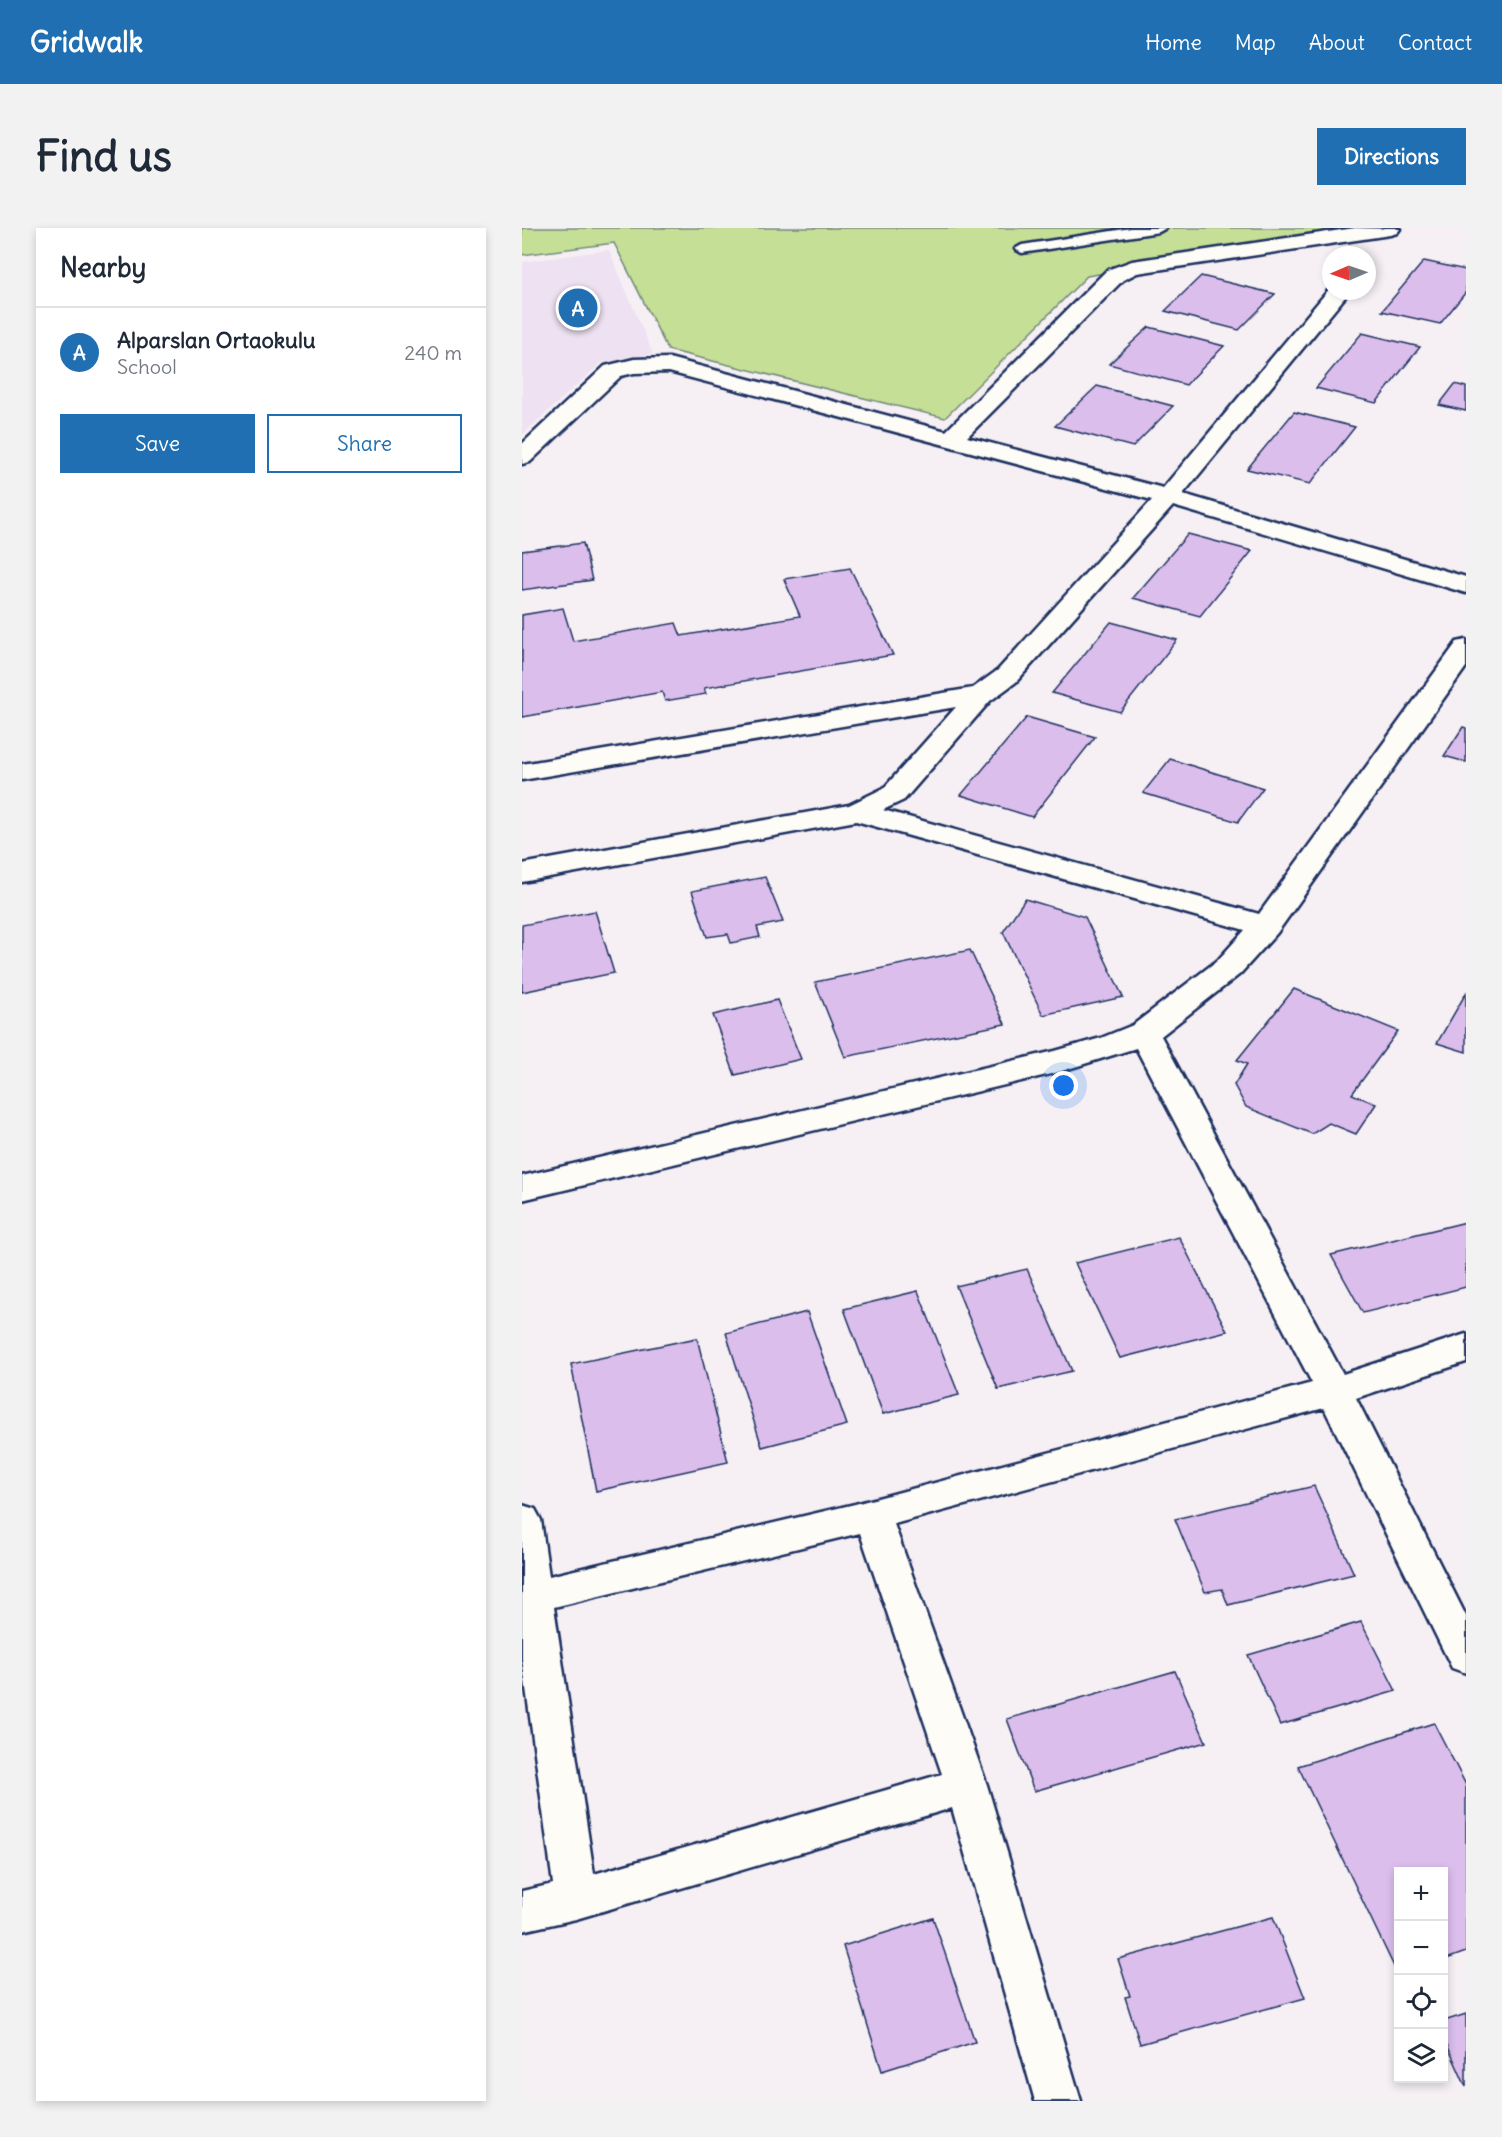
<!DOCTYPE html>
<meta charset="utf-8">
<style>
body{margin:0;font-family:Delius,sans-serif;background:#f2f2f3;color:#1f2937}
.controls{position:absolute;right:18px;bottom:18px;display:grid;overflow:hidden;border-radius:0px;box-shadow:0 3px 9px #0003}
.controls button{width:54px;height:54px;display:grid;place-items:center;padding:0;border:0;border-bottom:2px solid #e0e1e3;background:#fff;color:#1f2937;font:30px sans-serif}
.compass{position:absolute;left:800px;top:18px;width:54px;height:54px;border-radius:50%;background:#fff;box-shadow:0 3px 9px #0003;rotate:268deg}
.you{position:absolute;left:542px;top:858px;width:21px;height:21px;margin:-15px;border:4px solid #fff;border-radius:50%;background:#1a73e8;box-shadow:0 0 0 9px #1a73e833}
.badge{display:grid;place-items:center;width:39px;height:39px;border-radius:50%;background:#1f6fb2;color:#fff;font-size:20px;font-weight:700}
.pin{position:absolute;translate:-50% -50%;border:3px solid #fff;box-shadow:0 2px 6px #0006}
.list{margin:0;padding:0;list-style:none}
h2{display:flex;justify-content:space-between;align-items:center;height:78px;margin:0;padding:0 24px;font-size:26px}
h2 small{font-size:20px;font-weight:400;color:#747a83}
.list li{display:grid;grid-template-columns:39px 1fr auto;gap:18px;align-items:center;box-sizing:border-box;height:90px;padding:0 24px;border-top:2px solid #e0e1e3}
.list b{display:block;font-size:22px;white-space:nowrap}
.list p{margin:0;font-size:20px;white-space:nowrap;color:#747a83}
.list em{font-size:20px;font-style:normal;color:#747a83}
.actions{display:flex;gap:12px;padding:18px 24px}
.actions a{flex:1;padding:14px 0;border:2px solid #1f6fb2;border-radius:0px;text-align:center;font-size:21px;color:#1f6fb2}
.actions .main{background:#1f6fb2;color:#fff}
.icon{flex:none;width:33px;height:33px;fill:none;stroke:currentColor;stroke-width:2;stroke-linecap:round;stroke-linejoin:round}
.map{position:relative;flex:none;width:944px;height:1873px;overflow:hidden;border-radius:0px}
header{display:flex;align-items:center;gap:36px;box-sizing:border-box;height:84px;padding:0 30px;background:#1f6fb2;color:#fff}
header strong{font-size:28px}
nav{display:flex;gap:33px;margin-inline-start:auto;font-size:21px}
.intro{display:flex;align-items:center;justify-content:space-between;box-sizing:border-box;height:144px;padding:0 36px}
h1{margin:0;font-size:42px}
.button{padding:15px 27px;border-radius:0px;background:#1f6fb2;color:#fff;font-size:21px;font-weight:700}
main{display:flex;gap:36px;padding:0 36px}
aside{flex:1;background:#fff;border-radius:0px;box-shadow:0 3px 9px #0003}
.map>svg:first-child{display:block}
.built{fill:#eee1f2}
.green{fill:#c5df96;stroke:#70877a;stroke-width:1.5}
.building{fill:#dbbeec;stroke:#1b2f5e;stroke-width:1.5}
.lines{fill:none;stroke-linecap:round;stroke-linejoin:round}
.lane-casing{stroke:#1b2f5e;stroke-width:5}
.street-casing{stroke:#1b2f5e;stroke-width:5}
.lane{fill:#fdfcf7;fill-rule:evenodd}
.street{fill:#fdfcf7;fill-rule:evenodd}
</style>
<header>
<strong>Gridwalk</strong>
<nav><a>Home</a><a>Map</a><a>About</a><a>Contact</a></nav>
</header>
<div class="intro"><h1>Find us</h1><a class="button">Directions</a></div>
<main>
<aside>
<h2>Nearby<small></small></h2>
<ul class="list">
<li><span class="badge">A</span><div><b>Alparslan Ortaokulu</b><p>School</p></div><em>240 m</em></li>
</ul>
<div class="actions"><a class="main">Save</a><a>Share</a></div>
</aside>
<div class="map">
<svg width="944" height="1873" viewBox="0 0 944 1873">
<rect width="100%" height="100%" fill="#f6f0f5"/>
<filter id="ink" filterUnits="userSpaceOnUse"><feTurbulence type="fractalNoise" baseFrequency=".0167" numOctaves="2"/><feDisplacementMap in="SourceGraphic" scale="12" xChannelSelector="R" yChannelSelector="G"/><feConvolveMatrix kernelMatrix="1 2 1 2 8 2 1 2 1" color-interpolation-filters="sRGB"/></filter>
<g filter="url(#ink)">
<path class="built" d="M87,22L131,126L79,135L0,207V34Z"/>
<path class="green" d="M0,0H851L565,48L423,190L146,122L92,15L0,27Z"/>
<g class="building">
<path d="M902,33L944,42V64L918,96L860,83Z"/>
<path d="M679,48L753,66L717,102L643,83Z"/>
<path d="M627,99L702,118L664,157L587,136Z"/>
<path d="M840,105L898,119L854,175L794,160Z"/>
<path d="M933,156L944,159V183L917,177Z"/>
<path d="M575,158L651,178L611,219L533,198Z"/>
<path d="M772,184L833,199L788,256L725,241Z"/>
<path d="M666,306L730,323L678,388L611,370Z"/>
<path d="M61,315L70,352L0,362V323Z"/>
<path d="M328,340L371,427L182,460L184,466L143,473L140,464L0,489V387L41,380L51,413L154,395L159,408L278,388L262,351Z"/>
<path d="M589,394L655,412L598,484L530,465Z"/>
<path d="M505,489L573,509L510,589L439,567Z"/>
<path d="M941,499L944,500V534L922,528Z"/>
<path d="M648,531L741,560L716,594L621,565Z"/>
<path d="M243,649L261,694L235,699L238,709L209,715L206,706L185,709L170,663Z"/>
<path d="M503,671L563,689L601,769L521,787L481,704Z"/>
<path d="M73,683L92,745L0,764V697Z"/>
<path d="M448,722L483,796L323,829L293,754Z"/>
<path d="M772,761L876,803L830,866L854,876L834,906L807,895L790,906L724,879L712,857L725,836L715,832Z"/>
<path d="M944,765V824L915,815Z"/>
<path d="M255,772L279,831L213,847L191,787Z"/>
<path d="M944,994V1059L841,1085L809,1027Z"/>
<path d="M657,1009L705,1103L598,1130L553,1035Z"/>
<path d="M505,1041L550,1143L476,1161L434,1058Z"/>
<path d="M396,1063L437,1167L361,1186L322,1081Z"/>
<path d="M285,1084L325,1197L240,1219L204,1105Z"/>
<path d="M175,1110L206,1234L74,1263L49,1136Z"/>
<path d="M792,1258L832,1346L706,1377L700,1361L683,1364L653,1291Z"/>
<path d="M839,1394L874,1463L758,1497L726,1427Z"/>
<path d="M653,1443L684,1514L512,1563L485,1491Z"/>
<path d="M912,1495L944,1557V1724L922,1732V1644H876V1747L776,1538Z"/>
<path d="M751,1689L783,1770L618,1816L603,1769L608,1768L596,1731Z"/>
<path d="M411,1690L453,1814L360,1843L321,1718Z"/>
<path d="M944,1786V1859L922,1810V1793Z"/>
</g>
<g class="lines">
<defs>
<g id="lane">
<path d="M609,0H644L637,4L500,25L493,21L500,17Z"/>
<path d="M860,0H874L875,1L868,5Z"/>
</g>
<path id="street" d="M833,0L878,1L875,5L868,7L615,45L601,52L445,209L641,260L809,59V63H828L661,266L944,349V365L651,278L494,454L468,473L382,572L361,582L737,686L935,414L944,412V439L755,705L718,746L639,808L821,1146L944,1106V1134L834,1170L944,1388V1445L930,1440L802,1180L372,1296L465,1557L559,1873H513L430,1580L54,1691L0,1703V1663L31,1656L0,1431V1277L13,1281L19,1292L27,1348L333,1276L790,1155L614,820L533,845L0,972V948L533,823L579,810L611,797L696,732L723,702L334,593L0,654V636L327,577L362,560L434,479L0,552V536L451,460L476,442L630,272L147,144L112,145L99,148L8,234L0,236V216L83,138L112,131L147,130L424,203L585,42L610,33ZM338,1305L420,1546L72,1646L32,1379Z"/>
</defs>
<use href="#lane" class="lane-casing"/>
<use href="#street" class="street-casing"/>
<use href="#lane" class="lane"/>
<use href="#street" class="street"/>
</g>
</g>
</svg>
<div class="controls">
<button>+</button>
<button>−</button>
<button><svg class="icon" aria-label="locate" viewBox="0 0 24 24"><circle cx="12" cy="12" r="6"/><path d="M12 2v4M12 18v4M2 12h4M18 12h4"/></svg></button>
<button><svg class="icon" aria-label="layers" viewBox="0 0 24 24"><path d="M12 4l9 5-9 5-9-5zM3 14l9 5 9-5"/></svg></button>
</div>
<svg class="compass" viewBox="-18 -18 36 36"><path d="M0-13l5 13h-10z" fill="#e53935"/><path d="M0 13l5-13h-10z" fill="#747a83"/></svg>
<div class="you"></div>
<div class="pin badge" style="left:56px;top:80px">A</div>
</div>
</main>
